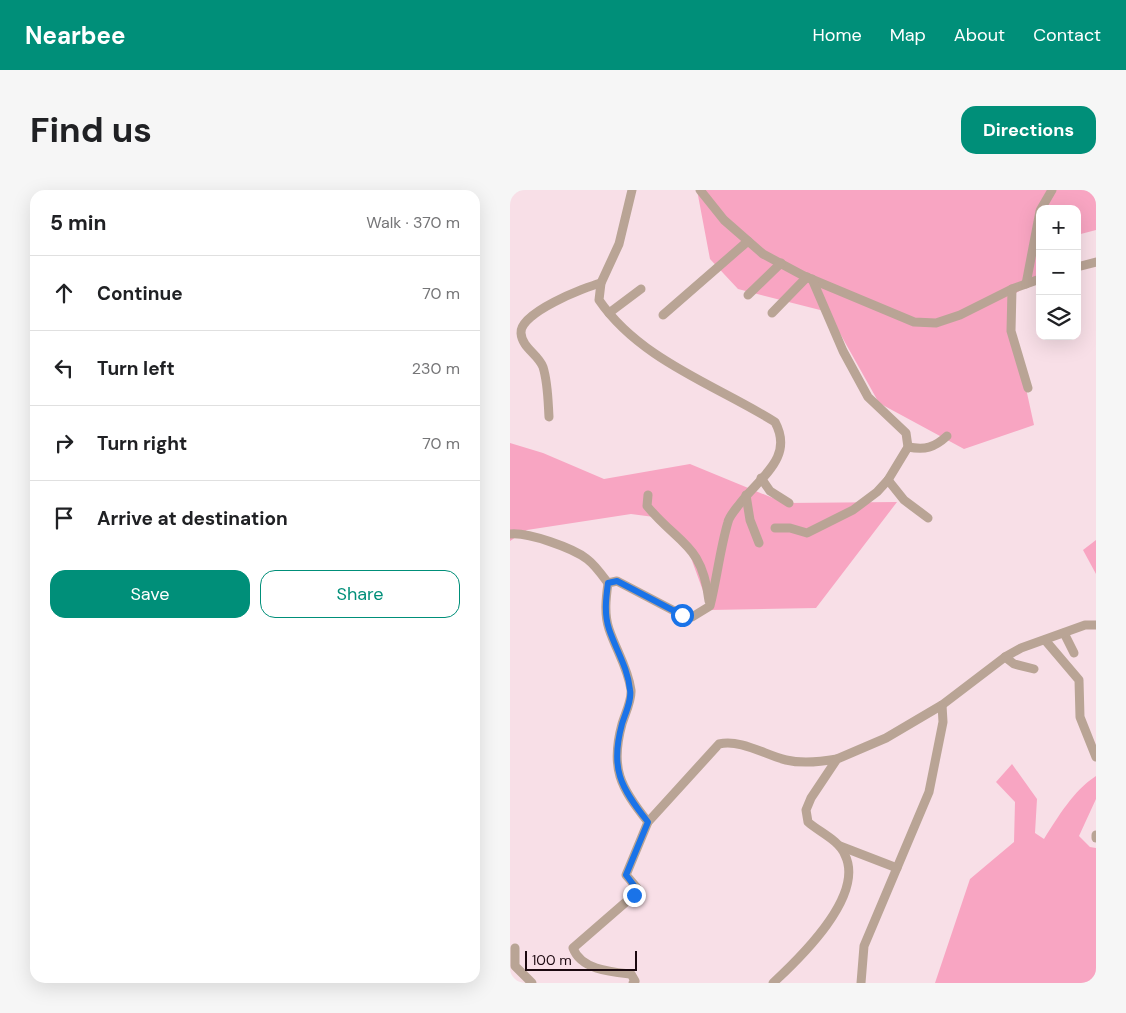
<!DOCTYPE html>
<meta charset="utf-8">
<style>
body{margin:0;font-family:"DM Sans",sans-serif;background:#f6f6f6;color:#202124}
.controls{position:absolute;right:15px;top:15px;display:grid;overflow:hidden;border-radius:10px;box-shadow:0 5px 20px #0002}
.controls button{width:45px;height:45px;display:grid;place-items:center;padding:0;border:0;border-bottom:1px solid #e0e0e0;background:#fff;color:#202124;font:25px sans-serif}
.scale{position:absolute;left:15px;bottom:12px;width:112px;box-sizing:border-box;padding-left:5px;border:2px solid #1b080f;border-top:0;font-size:14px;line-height:18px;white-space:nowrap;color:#1b080f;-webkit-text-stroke:4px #f8dfe7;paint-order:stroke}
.stop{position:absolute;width:15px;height:15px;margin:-11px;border:4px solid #1a73e8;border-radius:50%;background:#fff}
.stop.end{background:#1a73e8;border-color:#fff;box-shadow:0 1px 5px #0008}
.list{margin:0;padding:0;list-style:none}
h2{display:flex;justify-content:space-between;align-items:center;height:65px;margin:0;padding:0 20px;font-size:21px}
h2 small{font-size:16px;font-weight:400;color:#757577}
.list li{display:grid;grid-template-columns:32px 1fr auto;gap:15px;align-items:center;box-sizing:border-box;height:75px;padding:0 20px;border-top:1px solid #e0e0e0}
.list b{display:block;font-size:19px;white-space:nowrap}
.list em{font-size:16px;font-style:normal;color:#757577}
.actions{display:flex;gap:10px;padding:15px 20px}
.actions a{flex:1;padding:11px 0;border:1px solid #008f79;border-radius:15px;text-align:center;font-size:18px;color:#008f79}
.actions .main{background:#008f79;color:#fff}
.icon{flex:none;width:28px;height:28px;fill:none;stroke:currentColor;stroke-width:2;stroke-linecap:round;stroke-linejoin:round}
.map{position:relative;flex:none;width:586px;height:793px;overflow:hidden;border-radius:15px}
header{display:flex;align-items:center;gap:30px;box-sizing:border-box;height:70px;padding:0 25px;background:#008f79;color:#fff}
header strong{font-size:24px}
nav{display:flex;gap:28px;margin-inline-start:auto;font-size:18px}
.intro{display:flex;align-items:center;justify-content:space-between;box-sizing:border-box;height:120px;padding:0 30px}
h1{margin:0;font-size:35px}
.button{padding:12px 22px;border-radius:15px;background:#008f79;color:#fff;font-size:18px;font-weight:700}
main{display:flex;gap:30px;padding:0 30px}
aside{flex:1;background:#fff;border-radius:15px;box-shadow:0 5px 20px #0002}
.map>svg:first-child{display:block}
.green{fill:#f8a5c2}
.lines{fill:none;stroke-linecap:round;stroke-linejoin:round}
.minor{stroke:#b9a495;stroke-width:9}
.route{stroke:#1a73e8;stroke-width:6}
</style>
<header>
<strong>Nearbee</strong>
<nav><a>Home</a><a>Map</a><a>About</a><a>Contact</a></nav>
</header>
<div class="intro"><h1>Find us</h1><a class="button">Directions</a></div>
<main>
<aside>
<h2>5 min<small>Walk · 370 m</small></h2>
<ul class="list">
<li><svg class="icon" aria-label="ahead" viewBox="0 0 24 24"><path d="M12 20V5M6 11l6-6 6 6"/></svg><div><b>Continue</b></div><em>70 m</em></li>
<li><svg class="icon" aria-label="left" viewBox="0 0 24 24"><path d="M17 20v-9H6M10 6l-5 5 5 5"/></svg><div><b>Turn left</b></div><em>230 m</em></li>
<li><svg class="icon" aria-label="right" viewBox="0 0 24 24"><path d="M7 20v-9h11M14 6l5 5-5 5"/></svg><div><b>Turn right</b></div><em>70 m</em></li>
<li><svg class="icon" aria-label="arrive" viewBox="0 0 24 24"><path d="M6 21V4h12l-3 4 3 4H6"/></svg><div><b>Arrive at destination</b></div></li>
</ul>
<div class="actions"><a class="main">Save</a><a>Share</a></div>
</aside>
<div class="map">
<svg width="586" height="793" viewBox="0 0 586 793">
<rect width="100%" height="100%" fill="#f8dfe7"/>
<g class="green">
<path d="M187,0H586V40L567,45V19H530V88L506,103L503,139L524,235L454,259L369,213L318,122L228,99L200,69Z"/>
<path d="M0,253L33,263L94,289L180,274L275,313L387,312L306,418L200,420L177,357L144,327L121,324L17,340L0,351Z"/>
<path d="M586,350V384L573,360Z"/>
<path d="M502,574L527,609L525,643L534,649C548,627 563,601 586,586V609L569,646L580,657L586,658V793H425L460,689L504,652L505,612L486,592Z"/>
</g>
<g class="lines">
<g class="minor">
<path d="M122,0L109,54L91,93L89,110C130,170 206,195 265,232C285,269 248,288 228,316C224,321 219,327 218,332C210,359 207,388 200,416L182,427L172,425L107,391L98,393C96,408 94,424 99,439C106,460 118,478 121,500C122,510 115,524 112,534C100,578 110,597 138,632"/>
<path d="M190,0L214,30L253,64L294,86L404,132L426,133L450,125L502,99L530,89"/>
<path d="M531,19L542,0"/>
<path d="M567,77L586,72"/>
<path d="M516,94L530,21"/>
<path d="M502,99L501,141L518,198"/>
<path d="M238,105L271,73"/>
<path d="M99,123L131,99"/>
<path d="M262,123L297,87"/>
<path d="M153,125L238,51"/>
<path d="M39,227C38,211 38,193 33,177C28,164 12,158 11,143C9,123 75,97 91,93"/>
<path d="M398,257C415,260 424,258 437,246"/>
<path d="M251,288L260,301L279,313"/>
<path d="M378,290L394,310L418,328"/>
<path d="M138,305L137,316C169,355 192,353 199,411"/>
<path d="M236,305L240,330L249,353"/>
<path d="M265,338H280L297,343L343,320L367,302L378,290L398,257L396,243L358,207L333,161L302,89"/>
<path d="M0,344C18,342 63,358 77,369C85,375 92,385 98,393"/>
<path d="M554,443L564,463"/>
<path d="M535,450L569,490L570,527L586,567"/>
<path d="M495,467L504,474L524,479"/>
<path d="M586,645V648"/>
<path d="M330,656L387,678"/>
<path d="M5,758V776L22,793"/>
<path d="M123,793L125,791L121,784C102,782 71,780 63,758L124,705L127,698L116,685L138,632L209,554C231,549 255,565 276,570C293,574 310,572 327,569"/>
<path d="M263,793C290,768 355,706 335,665C329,650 309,642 298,632L296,620L301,608L327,569L376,548L432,515L495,467L511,458L575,435H586"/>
<path d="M351,793L354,756L419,602L433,532L432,515"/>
</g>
</g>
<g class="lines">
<path class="route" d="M124,705L126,698L116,685L138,632C110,597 100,578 112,534C115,524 122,510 120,500C118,478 106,460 99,439C94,424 96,408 98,393L107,391L172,425"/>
</g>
</svg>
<div class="controls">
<button>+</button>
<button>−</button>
<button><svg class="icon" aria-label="layers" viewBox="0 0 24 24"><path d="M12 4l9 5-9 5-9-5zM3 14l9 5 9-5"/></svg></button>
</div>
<div class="scale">100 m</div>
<div class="stop" style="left:172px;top:425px"></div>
<div class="stop end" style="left:124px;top:705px"></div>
</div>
</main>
